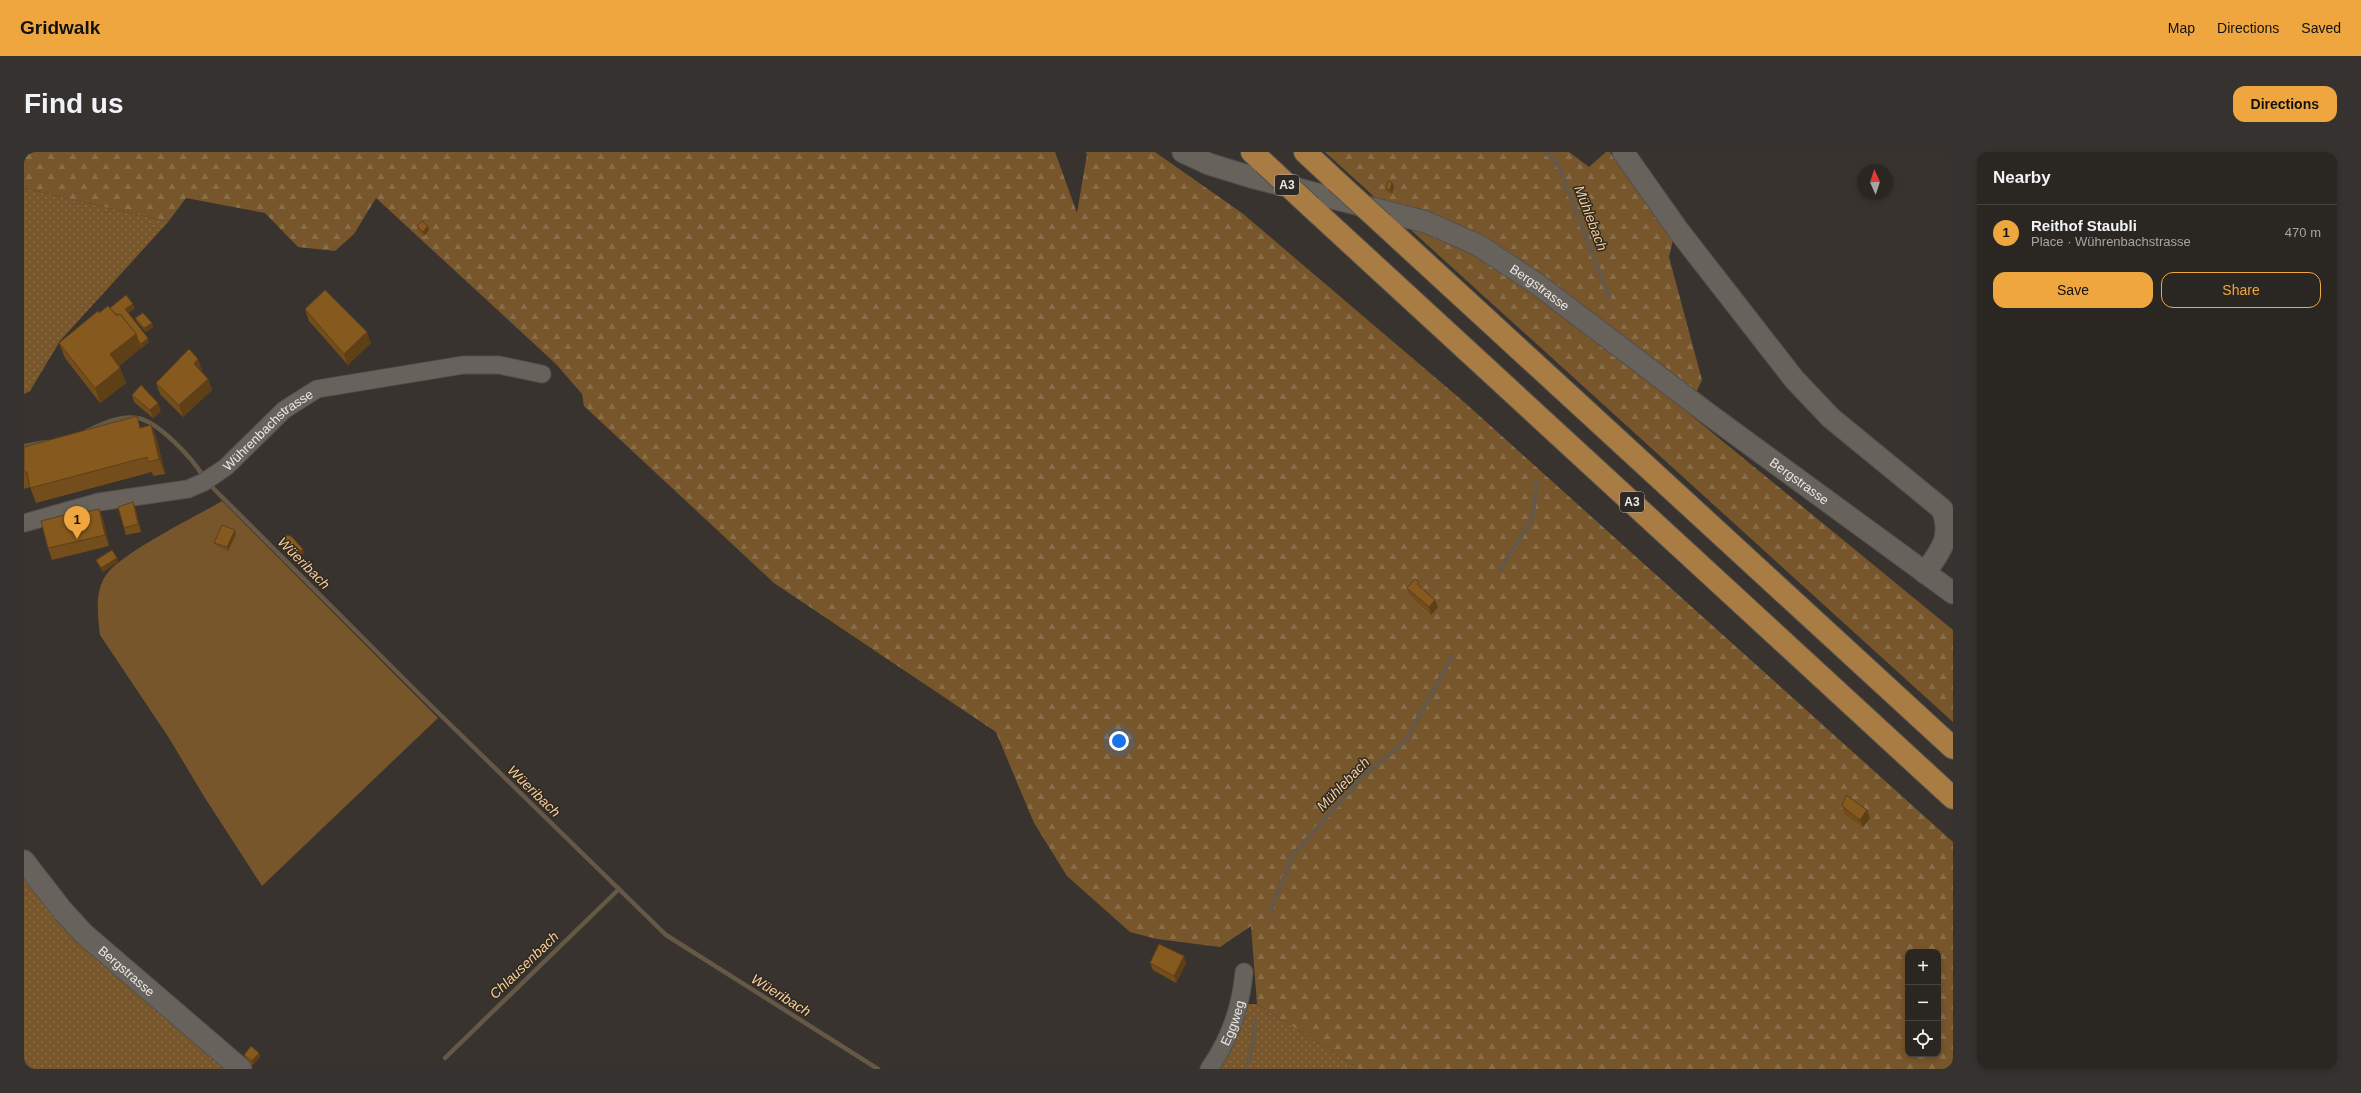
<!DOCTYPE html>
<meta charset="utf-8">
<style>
body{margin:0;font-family:Helvetica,sans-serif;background:#36322f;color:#f1f3f6}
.controls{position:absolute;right:12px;bottom:12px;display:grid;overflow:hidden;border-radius:8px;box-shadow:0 2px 6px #0003}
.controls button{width:36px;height:36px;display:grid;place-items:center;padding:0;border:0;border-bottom:1px solid #464340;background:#2a2622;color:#f1f3f6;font:20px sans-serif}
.compass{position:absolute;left:1833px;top:12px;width:36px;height:36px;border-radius:50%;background:#2a2622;box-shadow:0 2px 6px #0003;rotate:357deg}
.you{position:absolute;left:1095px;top:589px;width:14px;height:14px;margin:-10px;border:3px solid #fff;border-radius:50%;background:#1a73e8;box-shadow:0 0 0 6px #1a73e833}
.badge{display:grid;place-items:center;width:26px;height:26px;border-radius:50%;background:#f0a63f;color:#111;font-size:13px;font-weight:700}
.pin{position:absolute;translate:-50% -33px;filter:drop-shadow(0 1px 2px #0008)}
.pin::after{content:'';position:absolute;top:21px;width:14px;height:12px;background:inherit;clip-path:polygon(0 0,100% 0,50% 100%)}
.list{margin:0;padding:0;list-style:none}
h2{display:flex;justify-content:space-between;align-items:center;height:52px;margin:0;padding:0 16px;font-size:17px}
h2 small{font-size:13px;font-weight:400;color:#a5a5a5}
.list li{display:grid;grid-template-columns:26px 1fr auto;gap:12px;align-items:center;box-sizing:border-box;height:56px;padding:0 16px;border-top:1px solid #464340}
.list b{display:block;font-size:15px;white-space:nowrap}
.list p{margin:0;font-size:13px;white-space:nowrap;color:#a5a5a5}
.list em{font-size:13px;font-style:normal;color:#a5a5a5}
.actions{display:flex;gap:8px;padding:12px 16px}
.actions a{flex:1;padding:9px 0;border:1px solid #f0a63f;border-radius:12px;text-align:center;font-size:14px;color:#f0a63f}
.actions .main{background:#f0a63f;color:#111}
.icon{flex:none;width:22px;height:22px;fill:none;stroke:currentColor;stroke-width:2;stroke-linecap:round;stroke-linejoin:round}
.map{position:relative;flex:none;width:1929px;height:917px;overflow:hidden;border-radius:12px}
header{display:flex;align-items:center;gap:24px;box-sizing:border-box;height:56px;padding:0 20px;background:#f0a63f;color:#111}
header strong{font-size:19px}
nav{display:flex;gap:22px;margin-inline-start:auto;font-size:14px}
.intro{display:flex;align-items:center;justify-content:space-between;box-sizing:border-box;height:96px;padding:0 24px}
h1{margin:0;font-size:28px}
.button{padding:10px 18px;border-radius:12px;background:#f0a63f;color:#111;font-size:14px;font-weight:700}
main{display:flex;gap:24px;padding:0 24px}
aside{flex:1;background:#2a2622;border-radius:12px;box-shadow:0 2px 6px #0003}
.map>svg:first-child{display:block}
.grass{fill:url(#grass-dots)}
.forest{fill:url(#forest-firs);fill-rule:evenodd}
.park{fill:#77562c}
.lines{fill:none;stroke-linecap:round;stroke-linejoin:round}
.stream{stroke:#665847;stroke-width:4.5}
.minor-casing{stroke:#54504c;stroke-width:19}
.tertiary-casing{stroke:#54504c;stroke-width:23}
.motorway-casing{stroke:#54504c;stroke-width:24}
.minor{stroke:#67625c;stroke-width:17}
.tertiary{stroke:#67625c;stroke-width:21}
.motorway{stroke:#a97c43;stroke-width:22}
.motorway-bridge-casing{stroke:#54504c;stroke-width:24;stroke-linecap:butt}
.motorway-bridge{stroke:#a97c43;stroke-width:22}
.wall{fill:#734d1b}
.shaded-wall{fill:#5e3f16}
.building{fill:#865a1f;stroke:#5e3f16}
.labels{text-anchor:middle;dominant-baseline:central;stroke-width:3;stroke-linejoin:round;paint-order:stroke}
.shield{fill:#2d2924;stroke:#b2afab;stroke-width:1}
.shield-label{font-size:12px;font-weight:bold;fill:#ebe8e5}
.street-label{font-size:13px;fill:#ebe8e5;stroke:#2d2924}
.water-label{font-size:14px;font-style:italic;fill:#fbcd96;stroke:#2d2924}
</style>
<header>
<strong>Gridwalk</strong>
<nav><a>Map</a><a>Directions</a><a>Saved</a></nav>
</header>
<div class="intro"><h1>Find us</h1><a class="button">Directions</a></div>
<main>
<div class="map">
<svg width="1929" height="917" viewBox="0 0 1929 917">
<defs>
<pattern id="grass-dots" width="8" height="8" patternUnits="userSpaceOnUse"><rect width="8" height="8" fill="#77562c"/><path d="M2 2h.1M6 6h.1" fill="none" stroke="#8a6e4a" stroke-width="1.8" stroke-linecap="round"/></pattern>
<pattern id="forest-firs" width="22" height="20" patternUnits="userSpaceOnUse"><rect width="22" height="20" fill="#77562c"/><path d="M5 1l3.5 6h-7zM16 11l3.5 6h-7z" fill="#8a6e4a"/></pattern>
</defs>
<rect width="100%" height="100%" fill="#38332e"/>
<g class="grass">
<path d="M0,36L144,70L36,189L6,239L0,242Z"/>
<path d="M0,718L205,917H0Z"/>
<path d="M1224,852H1233L1335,917H1193L1205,903Z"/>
</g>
<g class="forest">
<path d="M0,0H1031L1053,61L1063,2L1061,0H1131L1218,61L1440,250L1929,690V917H1335L1233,852L1227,774L1196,795L1133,787L1106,780L1043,724L1010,671L972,580L750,431L560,254L558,242L532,212L352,46L330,82L311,99L274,95L241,61L162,46L144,70L0,36ZM1884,800H1914V902H1884Z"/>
<path d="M1301,0H1545L1565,15L1582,0H1586L1649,88L1645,105L1678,228L1663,260L1929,478V570Z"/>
</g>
<path class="park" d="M198,349L414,566L238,734L181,646L145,586L76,483C74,465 70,440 82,423C97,401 171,365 198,349Z"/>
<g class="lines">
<g class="stream">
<path d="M1521,0L1533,10L1585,145"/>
<path d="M63,279C78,272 96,263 113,266C134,269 168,306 179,324"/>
<path d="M0,294L23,290"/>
<path d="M186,333L395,542L642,783L854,917"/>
<path d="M1475,419L1508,367L1513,329"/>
<path d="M1246,760L1269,703L1338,625L1382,588L1428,505"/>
<path d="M421,906L595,737"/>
<path d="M1222,917L1228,896L1232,869"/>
</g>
<defs>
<g id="minor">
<path id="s1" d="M0,371L75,350L164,337L180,330L202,315L260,258L293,237L439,213H475L518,222"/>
<path id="s2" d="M1185,917C1206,887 1217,856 1220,820"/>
</g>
<g id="tertiary">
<path id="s3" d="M1159,0L1185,12L1227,25L1402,70L1454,93L1513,132L1683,261L1929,441"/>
<path d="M1599,0L1654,78L1770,227L1807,266L1918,357C1929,385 1917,398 1901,421"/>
<path id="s4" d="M0,709L38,758L60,782L217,917"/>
</g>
<g id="motorway">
<path d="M1228,0L1240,11"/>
<path d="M1281,0L1312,29"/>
<path d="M1287,55L1929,646"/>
<path d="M1359,72L1929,596"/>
</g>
</defs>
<use href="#minor" class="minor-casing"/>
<use href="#tertiary" class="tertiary-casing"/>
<use href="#motorway" class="motorway-casing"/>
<use href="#minor" class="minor"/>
<use href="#tertiary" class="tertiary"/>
<use href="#motorway" class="motorway"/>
<defs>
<g id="motorway-bridge">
<path d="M1240,11L1287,55"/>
<path d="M1312,29L1359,72"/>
</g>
</defs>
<use href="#motorway-bridge" class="motorway-bridge-casing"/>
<use href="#motorway-bridge" class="motorway-bridge"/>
</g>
<g class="wall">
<path d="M1370,34L1368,42L1363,40L1362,37Z"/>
<path d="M393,74H404L405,78L400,84L394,78Z"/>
<path d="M86,156H111L104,161L125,190L118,196L115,192L117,196L95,214L96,216L102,231L76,251L41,206L35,191Z"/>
<path d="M281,157L347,191L324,213L285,169Z"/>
<path d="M111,166L128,171L129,175L122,180L113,170Z"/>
<path d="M178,218L177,219L184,227L188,238L159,265L136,242L132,231Z"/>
<path d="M108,243L137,259L129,266L110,250Z"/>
<path d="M127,273L133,288L141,322L129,324L128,320L12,351L6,335L0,337V295L117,276Z"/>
<path d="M109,350L112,358L117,380L102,383L100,376Z"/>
<path d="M75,357L79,368L85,394L28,408L24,396L61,360Z"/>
<path d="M212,382L204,399L192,394L190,391Z"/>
<path d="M257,389L280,401L271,408L258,393Z"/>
<path d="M93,406L94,410L79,420L74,412L72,408Z"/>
<path d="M1383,436H1397L1414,455L1407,463L1386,444Z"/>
<path d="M1818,654L1843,658L1846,666L1839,675L1820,662Z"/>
<path d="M1126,811H1162L1152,831L1129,818Z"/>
<path d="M235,901L236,905L229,913L222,907L220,903Z"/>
</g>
<g class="shaded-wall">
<path d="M1368,31L1370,34L1368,42L1366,38Z"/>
<path d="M404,74L405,78L400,84L399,80Z"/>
<path d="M109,152L111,156L103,161L101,157Z"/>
<path d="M128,171L129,175L122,180L120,176Z"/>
<path d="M343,180L347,191L324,213L320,202Z"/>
<path d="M112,182L117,196L91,217L86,202Z"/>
<path d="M124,186L125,190L118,196L117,192Z"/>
<path d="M174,207L178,218L174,223L170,212Z"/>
<path d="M96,216L102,231L76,251L71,236Z"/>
<path d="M184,227L188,238L159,265L155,253Z"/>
<path d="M134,251L137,259L129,266L126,258Z"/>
<path d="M127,273L133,288L141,322L135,307Z"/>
<path d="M109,350L112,358L117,380L114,372Z"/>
<path d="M75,357L79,368L85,394L81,383Z"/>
<path d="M211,378L212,382L204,399L203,395Z"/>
<path d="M279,397L280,401L271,408L270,404Z"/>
<path d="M93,406L94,410L79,420L77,416Z"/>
<path d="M1411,448L1414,455L1407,463L1405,455Z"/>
<path d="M1843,658L1846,666L1839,675L1836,668Z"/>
<path d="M1160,804L1162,811L1152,831L1150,824Z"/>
<path d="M235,901L236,905L229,913L228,909Z"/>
</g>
<g class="building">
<path d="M1364,29L1368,31L1366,38L1362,37Z"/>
<path d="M398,69L404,74L399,80L393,74Z"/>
<path d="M301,138L343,180L320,202L281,157Z"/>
<path d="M102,143L109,152L101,157L124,186L117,192L114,188L112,182L96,162L94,163L92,161L91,162L86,156Z"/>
<path d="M84,154L93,164L96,162L112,182L86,202L96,216L71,236L35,191L74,159L75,161Z"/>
<path d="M119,161L128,171L120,176L111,166Z"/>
<path d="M165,197L174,207L170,212L184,227L155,253L132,231Z"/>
<path d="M117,233L134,251L126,258L108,243Z"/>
<path d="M113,264L116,276L127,273L135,307L124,310L123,305L6,336L3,320H0V295Z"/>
<path d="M109,350L114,372L100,376L94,355Z"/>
<path d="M75,357L81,383L24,396L17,369L60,358L61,360Z"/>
<path d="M198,373L211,378L203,395L190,391Z"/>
<path d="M263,383L267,384L279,397L270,404L257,389Z"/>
<path d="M88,398L93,406L77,416L72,408Z"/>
<path d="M1391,427L1395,430L1393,432L1411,448L1405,455L1383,436Z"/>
<path d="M1822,643L1843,658L1836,668L1818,654Z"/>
<path d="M1135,792L1160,804L1150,824L1126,811Z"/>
<path d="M227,894L235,901L228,909L220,903Z"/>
</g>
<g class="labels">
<g class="shield">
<rect x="1251" y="23" width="24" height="20" rx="3"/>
<rect x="1596" y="340" width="24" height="20" rx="3"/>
</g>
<g class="shield-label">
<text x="1263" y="33">A3</text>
<text x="1608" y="350">A3</text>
</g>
<g class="street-label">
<text stroke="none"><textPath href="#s3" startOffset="385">Bergstrasse</textPath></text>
<text stroke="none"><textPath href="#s1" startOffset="268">Wührenbachstrasse</textPath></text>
<text stroke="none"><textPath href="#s3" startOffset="709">Bergstrasse</textPath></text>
<text stroke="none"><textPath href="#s4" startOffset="151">Bergstrasse</textPath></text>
<text stroke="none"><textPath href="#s2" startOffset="52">Eggweg</textPath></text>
</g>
<g class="water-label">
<text transform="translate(1567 66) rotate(69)">Mühlebach</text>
<text transform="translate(280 411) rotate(45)">Wüeribach</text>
<text transform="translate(1319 632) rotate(-46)">Mühlebach</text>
<text transform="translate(510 639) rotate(44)">Wüeribach</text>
<text transform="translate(500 813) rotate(-44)">Chlausenbach</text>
<text transform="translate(757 843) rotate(32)">Wüeribach</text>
</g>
</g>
</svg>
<div class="controls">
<button>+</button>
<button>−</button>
<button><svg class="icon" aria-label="locate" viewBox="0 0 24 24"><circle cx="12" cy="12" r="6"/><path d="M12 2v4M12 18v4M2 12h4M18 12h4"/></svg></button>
</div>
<svg class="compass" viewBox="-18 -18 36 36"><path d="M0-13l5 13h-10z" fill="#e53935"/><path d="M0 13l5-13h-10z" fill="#a5a5a5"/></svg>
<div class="you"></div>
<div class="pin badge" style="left:53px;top:387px">1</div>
</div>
<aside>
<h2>Nearby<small></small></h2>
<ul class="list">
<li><span class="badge">1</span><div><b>Reithof Staubli</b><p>Place · Wührenbachstrasse</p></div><em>470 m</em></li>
</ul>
<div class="actions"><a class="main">Save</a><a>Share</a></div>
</aside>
</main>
